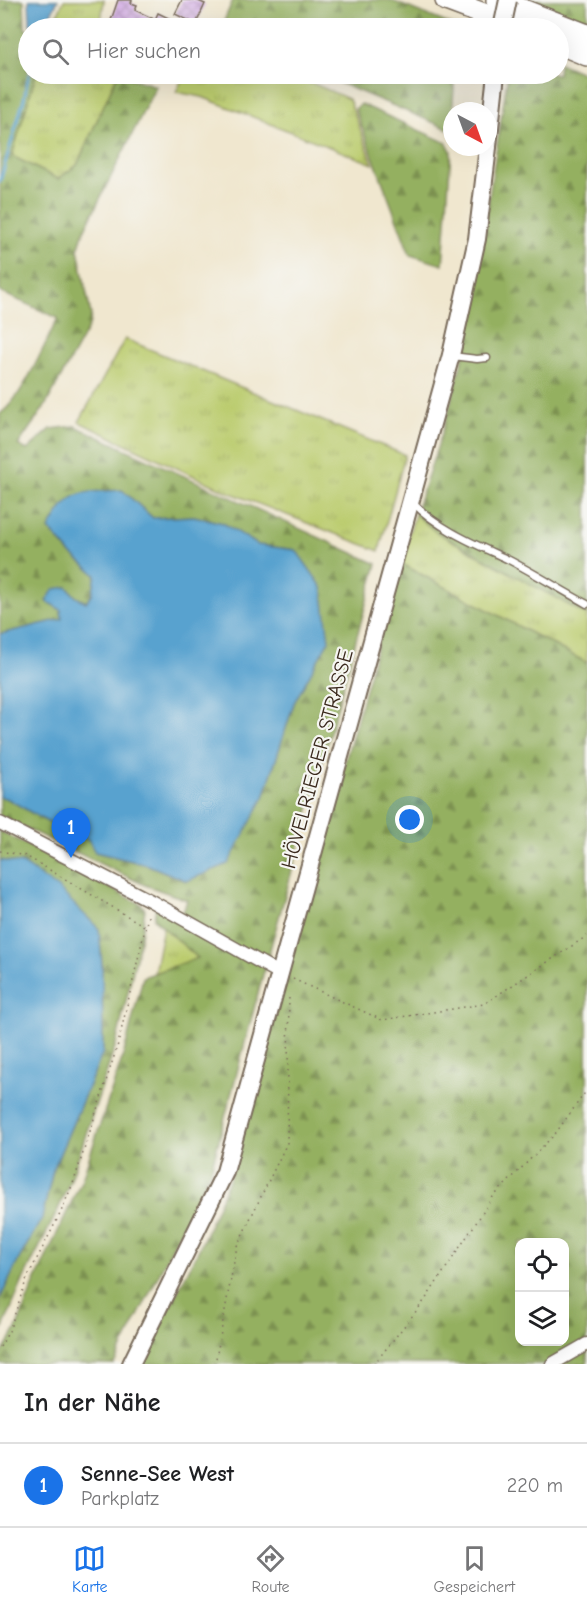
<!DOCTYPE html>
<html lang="de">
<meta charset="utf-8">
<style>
body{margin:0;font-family:"Comic Neue",sans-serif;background:#f2f2f2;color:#202124}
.controls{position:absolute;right:18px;bottom:18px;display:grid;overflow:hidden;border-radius:12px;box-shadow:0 6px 24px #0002}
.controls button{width:54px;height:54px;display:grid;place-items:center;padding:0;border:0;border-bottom:2px solid #e0e0e0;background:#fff;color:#202124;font:30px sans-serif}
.compass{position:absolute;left:443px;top:102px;width:54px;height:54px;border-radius:50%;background:#fff;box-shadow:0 6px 24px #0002;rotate:139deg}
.you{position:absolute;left:410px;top:820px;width:21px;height:21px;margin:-15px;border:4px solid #fff;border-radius:50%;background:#1a73e8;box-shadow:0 0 0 9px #1a73e833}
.badge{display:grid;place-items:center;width:39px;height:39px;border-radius:50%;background:#1a73e8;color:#fff;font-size:20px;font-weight:700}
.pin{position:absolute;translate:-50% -50px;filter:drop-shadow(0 2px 3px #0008)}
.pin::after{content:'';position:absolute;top:32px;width:21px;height:18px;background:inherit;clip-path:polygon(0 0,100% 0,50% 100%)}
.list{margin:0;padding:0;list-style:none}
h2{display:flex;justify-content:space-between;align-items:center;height:78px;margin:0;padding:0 24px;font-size:26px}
h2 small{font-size:20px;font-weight:400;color:#757577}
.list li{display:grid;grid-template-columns:39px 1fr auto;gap:18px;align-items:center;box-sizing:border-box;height:84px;padding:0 24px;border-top:2px solid #e0e0e0}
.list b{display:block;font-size:22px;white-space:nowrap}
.list p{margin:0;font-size:20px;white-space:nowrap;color:#757577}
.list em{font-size:20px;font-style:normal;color:#757577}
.icon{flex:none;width:33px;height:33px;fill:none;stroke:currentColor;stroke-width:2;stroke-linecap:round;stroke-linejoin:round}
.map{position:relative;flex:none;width:587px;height:1364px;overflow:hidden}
.search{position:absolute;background:#fff;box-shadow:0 6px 24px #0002;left:18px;right:18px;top:18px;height:66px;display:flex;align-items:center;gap:15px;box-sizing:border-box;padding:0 21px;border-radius:33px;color:#757577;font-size:22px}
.sheet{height:162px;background:#fff}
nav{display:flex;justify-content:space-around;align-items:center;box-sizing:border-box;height:84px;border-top:2px solid #e0e0e0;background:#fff;font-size:16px;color:#757577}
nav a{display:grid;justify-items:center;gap:3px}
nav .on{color:#1a73e8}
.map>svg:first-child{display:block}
.grass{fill:url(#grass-tufts);stroke:#7b7b46;stroke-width:1.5}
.forest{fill:url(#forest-firs);stroke:#686d40;stroke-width:1.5;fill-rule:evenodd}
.water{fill:#58a2cf;stroke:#4a6676;stroke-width:1.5}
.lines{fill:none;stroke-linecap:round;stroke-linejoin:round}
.stream{stroke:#58a2cf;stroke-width:3}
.building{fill:url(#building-cross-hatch)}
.service-casing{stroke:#7a6c5c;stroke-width:9}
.minor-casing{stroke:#7a6c5c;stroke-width:15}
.secondary-casing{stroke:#7a6c5c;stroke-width:20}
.motorway-casing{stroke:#7a6c5c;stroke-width:24}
.path{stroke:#7a6c5c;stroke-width:1.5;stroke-dasharray:1.5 4.5;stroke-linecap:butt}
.service{stroke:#fff;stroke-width:6}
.minor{stroke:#fff;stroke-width:12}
.secondary{stroke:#fff;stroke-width:16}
.motorway{stroke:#fff;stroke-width:21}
.secondary-bridge-casing{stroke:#7a6c5c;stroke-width:20;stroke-linecap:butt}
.secondary-bridge{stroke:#fff;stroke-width:16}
.labels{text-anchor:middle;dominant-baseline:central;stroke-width:4.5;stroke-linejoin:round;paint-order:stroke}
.street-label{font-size:21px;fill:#3b2a1e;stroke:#f6f6f2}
</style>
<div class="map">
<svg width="587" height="1364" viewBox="0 0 587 1364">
<defs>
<pattern id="grass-tufts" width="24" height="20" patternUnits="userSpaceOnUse" patternTransform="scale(1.5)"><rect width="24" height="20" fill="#bbcc6e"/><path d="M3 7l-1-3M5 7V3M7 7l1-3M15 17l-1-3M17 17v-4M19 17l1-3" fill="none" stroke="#a2af5f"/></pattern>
<pattern id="forest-firs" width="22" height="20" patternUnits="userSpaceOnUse" patternTransform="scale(1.5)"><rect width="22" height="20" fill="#94b061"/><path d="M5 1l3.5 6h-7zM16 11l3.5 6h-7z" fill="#7a8f4f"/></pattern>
<pattern id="building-cross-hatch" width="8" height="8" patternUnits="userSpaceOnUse" patternTransform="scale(1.5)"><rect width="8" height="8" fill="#d1a7e4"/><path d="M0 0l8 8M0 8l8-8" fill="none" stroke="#ab88b8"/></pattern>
</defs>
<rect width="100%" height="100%" fill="#f6f6f2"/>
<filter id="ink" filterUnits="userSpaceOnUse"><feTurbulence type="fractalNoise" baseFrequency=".0167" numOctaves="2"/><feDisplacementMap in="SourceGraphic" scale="12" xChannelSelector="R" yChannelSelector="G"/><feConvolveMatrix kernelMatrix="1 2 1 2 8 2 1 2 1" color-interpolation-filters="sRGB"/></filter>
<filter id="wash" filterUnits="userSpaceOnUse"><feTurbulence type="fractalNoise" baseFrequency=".008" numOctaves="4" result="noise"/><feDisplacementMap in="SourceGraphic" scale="24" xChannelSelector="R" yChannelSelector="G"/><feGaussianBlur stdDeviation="1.35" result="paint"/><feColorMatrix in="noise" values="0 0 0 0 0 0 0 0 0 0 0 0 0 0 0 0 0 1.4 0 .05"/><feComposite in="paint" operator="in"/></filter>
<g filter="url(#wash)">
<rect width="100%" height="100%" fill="#f0e7cf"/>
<g class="grass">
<path d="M64,0H104L100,28H51Z"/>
<path d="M36,74H118L77,165L58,179L11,156Z"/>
<path d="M185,74H291L349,99L373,164L202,97L176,92Z"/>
<path d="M125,339L405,455L379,551L228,492L79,422Z"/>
<path d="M415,514L436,532L587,615V663L400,563Z"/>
<path d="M163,927L198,958L154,973Z"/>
</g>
<g class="forest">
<path d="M0,0H24L25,29L28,30V74H36L12,156L58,179L77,165L118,74L156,86L84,231L78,249L91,315L89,326L45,406L18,445L27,450L51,429L75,426L377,564L263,975L211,1170L114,1364H0V1357L16,1329L33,1286L82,1179L124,1053L143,977L198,958L154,919L156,907L180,922L187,900L145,885L0,816V797L8,799L63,831L88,839L96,852L148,865L186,881L264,797L294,703L329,640L296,550L258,545L223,523L194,516L153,518L122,490L49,529L70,553L96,575L92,595L86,602L76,597L67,587L61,610L62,619L0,634V591L3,585L0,584V414C24,396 44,345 58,318L0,292Z"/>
<path d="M233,0H390L459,28H221Z"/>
<path d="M531,0H587V23Z"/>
<path d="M559,63L587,75V615L436,532L415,514L443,430L466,347L508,74H558Z"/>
<path d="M318,74H455L451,130Z"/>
<path d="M361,104L447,143L451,151L443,265L410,255L355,109Z"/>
<path d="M400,563L587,663V1364H141L200,1247L231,1175ZM520,1242H564V1342H520Z"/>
<path d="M0,831L141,904L145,909L141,936L116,1044L71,1179L57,1212L24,1278L0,1335V1299L19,1259L42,1218L53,1170L103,1052L102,965L99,929L23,864L0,860Z"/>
</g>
<g class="water">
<path d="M29,0H58L44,28L30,25Z"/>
<path d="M122,490L153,518L194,516L223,523L258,545L296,550L322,587L329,640L294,703L264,797L228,864L187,881L148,865L95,852L88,839L63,831L8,799L0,797V634L62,619L61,610L46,601L54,589L67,587L76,597L86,602L92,595L96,575L70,553L49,529C72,488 77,493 122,490Z"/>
<path d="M0,860L23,864L59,889L99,929L102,965L103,1052L53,1170L42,1218L19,1259L0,1299Z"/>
</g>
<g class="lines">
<path class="stream" d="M0,181L24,99L29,74"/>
</g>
<g id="blocks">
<g class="building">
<path d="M118,0H132L131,3L137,5L135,10L154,19L150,28H121L110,23Z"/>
<path d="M182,0H196L205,4L196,24L175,14Z"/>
<path d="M158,13L177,22L174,28H164L153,24Z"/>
</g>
</g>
</g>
<g filter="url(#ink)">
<use href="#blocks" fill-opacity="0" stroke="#7a6c5c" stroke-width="1.5"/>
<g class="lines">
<defs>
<g id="service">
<path d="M452,356L477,359L487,358"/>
<path d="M413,503C440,530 475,544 509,560C536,574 561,590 587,604"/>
</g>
<g id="minor">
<path d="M0,823L151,901L281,974"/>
<path d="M552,1364L587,1344"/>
</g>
<g id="secondary">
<path d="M488,146L496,74"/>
<path d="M131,1364L225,1172L451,355L477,239L488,147"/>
</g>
<g id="motorway">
<path d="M446,0L521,28"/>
<path d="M497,0L587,35"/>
<path d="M558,43L587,55"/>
</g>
</defs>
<use href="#service" class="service-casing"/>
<use href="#minor" class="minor-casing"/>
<use href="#secondary" class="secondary-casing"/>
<use href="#motorway" class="motorway-casing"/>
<g class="path">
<path d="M0,851L26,856L146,927"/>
<path d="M293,979L382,1020L484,1004L587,936"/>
<path d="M0,1347L9,1331L27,1278L60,1214L74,1181L118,1044L149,912"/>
<path d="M215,1364L237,1246L287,1143L289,995"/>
<path d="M374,1364L425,1300L493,1197L555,1134L587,1090"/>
</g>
<use href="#service" class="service"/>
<use href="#minor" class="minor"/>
<use href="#secondary" class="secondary"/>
<use href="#motorway" class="motorway"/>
<defs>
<path id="secondary-bridge" d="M502,28L508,0"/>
</defs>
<use href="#secondary-bridge" class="secondary-bridge-casing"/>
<use href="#secondary-bridge" class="secondary-bridge"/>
</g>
</g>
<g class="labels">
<g class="street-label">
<text transform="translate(317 759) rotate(-75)">HÖVELRIEGER STRASSE</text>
</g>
</g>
</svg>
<div class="controls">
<button><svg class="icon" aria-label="locate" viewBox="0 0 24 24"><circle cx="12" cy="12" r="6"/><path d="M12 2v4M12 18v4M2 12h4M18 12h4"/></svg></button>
<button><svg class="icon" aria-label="layers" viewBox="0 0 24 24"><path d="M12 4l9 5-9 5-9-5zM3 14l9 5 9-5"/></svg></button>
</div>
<svg class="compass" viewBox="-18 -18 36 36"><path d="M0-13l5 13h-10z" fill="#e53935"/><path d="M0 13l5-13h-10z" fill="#757577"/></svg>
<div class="you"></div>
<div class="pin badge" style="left:71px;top:858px">1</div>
<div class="search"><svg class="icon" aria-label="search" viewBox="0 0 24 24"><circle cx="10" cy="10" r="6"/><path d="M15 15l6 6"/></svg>Hier suchen</div>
</div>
<section class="sheet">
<h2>In der Nähe<small></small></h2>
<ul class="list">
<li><span class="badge">1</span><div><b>Senne-See West</b><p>Parkplatz</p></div><em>220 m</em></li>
</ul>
</section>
<nav>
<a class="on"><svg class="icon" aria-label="map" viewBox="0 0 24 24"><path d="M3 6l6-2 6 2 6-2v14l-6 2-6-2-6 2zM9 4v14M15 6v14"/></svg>Karte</a>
<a><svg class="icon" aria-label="directions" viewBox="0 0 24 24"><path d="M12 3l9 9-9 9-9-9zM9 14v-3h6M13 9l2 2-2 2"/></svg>Route</a>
<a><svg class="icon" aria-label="saved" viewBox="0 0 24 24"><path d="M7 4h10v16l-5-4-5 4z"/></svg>Gespeichert</a>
</nav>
